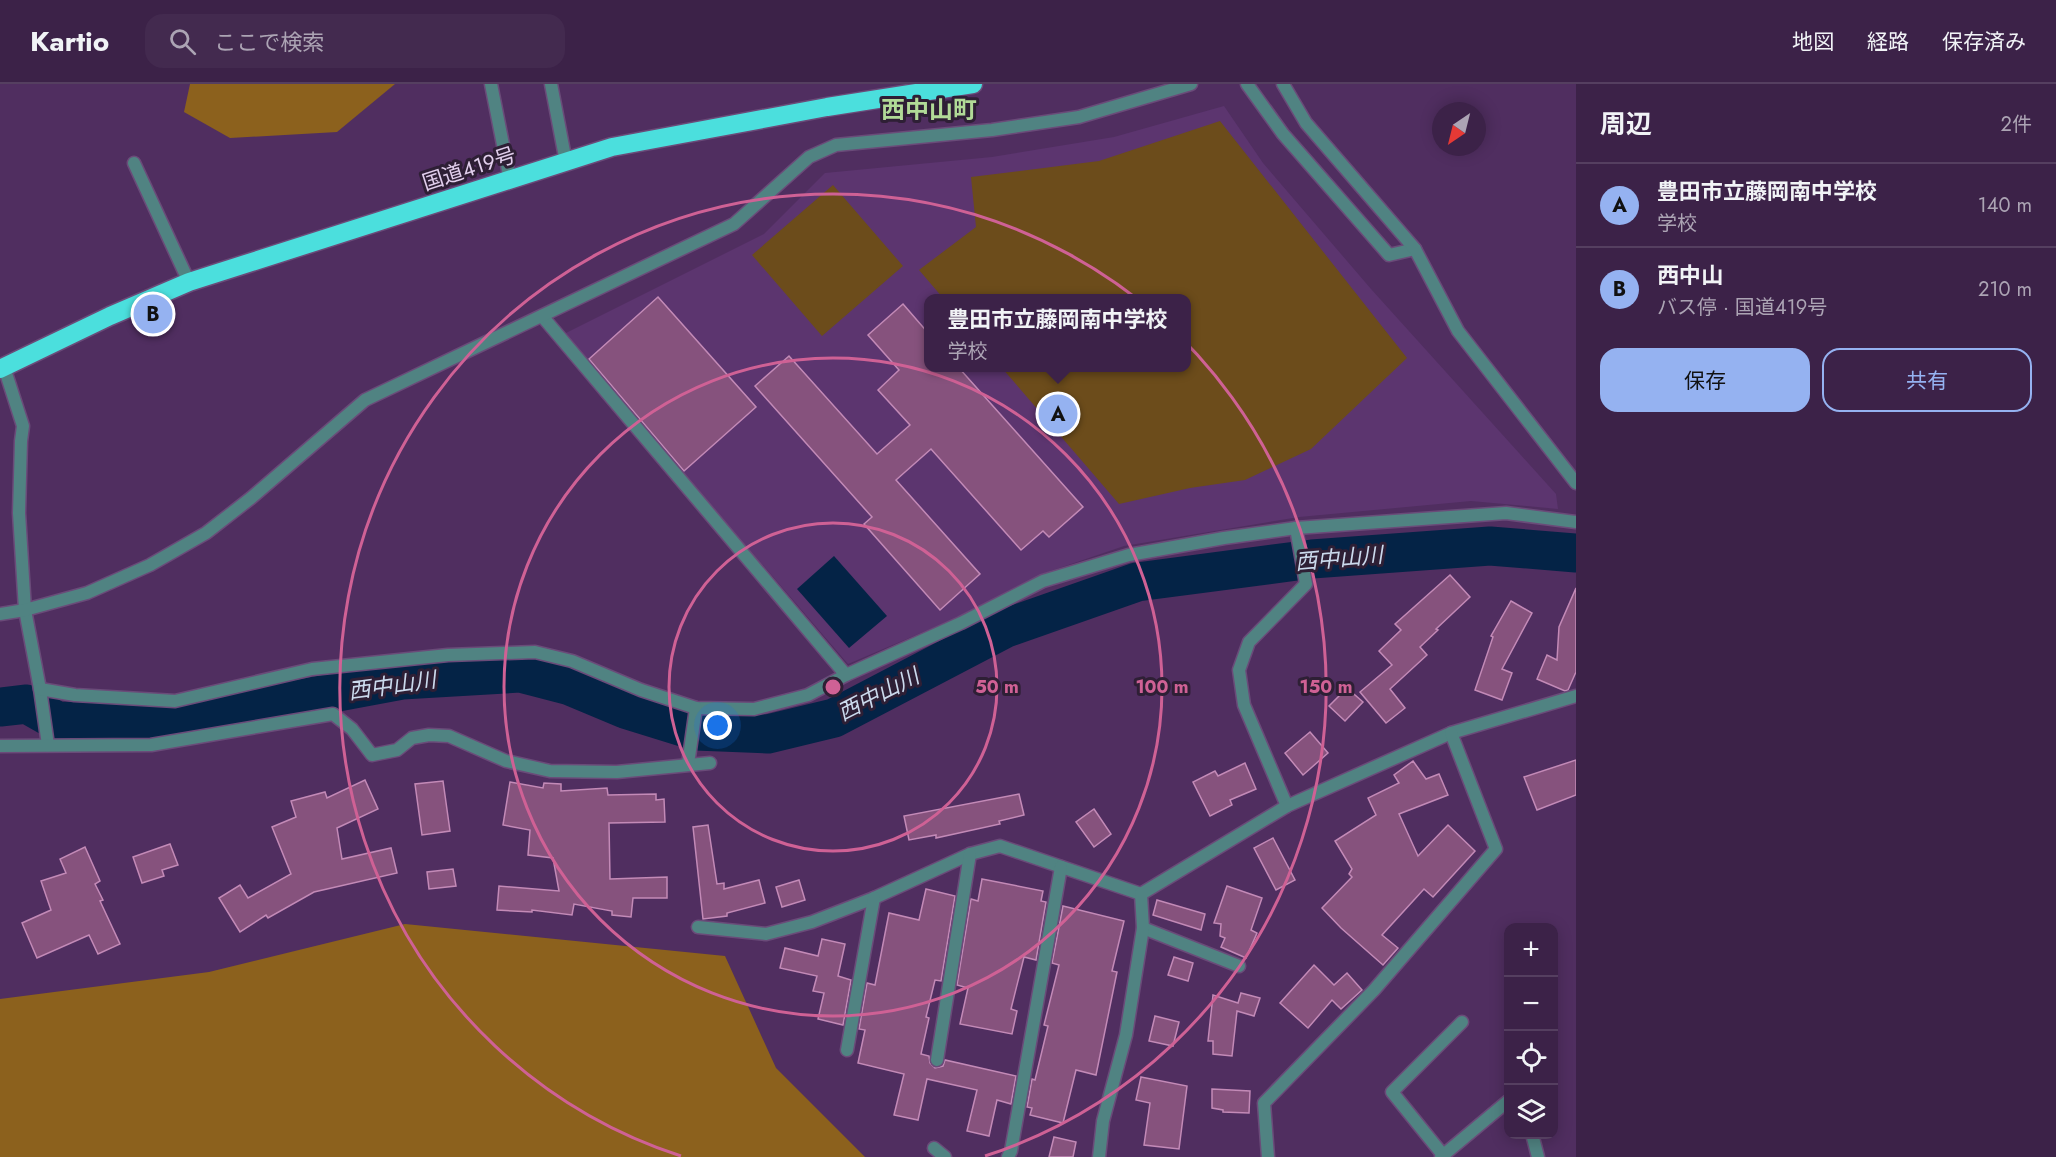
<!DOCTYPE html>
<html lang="ja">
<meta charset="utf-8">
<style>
body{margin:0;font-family:Jost,"Noto Sans JP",sans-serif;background:#432a4f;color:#f1f3f6}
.controls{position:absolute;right:18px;bottom:18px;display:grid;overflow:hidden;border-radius:12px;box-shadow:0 3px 15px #0003}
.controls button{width:54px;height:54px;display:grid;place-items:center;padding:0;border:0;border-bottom:2px solid #553f60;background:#3c2248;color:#f1f3f6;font:30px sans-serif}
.compass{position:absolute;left:1432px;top:18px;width:54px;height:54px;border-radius:50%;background:#3c2248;box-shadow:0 3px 15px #0003;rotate:215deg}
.you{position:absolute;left:718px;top:642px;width:21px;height:21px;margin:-15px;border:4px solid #fff;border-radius:50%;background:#1a73e8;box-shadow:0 0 0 9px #1a73e833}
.badge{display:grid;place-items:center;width:39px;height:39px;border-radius:50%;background:#95b2f1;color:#111;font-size:20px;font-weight:700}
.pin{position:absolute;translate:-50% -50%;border:3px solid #fff;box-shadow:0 2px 6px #0006}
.popup{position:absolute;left:924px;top:210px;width:267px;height:78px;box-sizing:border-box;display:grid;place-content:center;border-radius:12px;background:#3c2248;filter:drop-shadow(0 2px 4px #0005);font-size:20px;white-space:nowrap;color:#aca4b4}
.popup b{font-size:22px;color:#f1f3f6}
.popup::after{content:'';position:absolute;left:50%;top:100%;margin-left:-12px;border:12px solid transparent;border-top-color:#3c2248}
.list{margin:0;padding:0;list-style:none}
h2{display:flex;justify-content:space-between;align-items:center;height:78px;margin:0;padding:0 24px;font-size:26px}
h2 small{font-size:20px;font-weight:400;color:#aca4b4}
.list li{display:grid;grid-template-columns:39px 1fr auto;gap:18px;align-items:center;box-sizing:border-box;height:84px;padding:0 24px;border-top:2px solid #553f60}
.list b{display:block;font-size:22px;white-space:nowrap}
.list p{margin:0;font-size:20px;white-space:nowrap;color:#aca4b4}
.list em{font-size:20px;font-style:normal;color:#aca4b4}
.actions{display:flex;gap:12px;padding:18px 24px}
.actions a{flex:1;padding:14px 0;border:2px solid #95b2f1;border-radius:18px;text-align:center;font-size:21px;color:#95b2f1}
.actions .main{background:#95b2f1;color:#111}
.icon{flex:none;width:33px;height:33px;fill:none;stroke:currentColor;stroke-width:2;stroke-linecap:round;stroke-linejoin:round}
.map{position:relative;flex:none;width:1576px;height:1073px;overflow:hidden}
header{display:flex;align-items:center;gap:36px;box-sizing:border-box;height:84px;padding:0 30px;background:#3c2248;border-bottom:2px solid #553f60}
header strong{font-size:28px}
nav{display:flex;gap:33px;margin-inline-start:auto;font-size:21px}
.search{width:420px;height:54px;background:#432a4f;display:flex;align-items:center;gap:15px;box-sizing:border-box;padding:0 21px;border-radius:18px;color:#aca4b4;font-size:22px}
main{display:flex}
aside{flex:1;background:#3c2248}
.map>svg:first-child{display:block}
.built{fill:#5c356f;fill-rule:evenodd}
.green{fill:#6c4c1b}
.forest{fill:#8c611d}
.water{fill:#042346}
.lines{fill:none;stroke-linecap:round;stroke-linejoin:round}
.river{stroke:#042346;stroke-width:39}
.building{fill:#86527d;stroke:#c38ab7;stroke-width:1.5}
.street-casing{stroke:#6a4b79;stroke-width:15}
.highway-casing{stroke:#6a4b79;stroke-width:21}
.street{stroke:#508382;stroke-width:12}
.highway{stroke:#4bdfdd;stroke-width:18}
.ring{fill:none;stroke:#cf6195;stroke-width:3}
.labels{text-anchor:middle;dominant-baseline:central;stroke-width:6;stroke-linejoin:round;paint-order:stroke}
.street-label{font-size:21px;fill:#e2cfed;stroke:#2e1f35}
.water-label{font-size:22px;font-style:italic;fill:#cbdaed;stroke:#2e1f35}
.quarter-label{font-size:24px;font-weight:bold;fill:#b1da97;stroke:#2e1f35}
.centre{fill:#cf6195;stroke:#2e1f35;stroke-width:3}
.ring-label{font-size:18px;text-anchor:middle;font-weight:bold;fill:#cf6195;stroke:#2e1f35;stroke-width:6;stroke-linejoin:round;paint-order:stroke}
</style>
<header>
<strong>Kartio</strong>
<div class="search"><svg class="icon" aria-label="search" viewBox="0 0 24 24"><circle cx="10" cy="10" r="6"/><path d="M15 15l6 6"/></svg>ここで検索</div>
<nav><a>地図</a><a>経路</a><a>保存済み</a></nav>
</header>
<main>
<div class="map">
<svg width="1576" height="1073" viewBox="0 0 1576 1073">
<rect width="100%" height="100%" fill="#502e60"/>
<path class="built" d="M1224,22L1263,79L1371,205L1556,410L1558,425L1471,417L1299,433L1124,462L1042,490L954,535L848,580L564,250L764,150L825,89L992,73L1114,53ZM929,214H1187V284H929Z"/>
<g class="green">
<path d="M1220,37L1407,274L1311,365L1245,396L1190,404L1119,420L1002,284H1187V214H943L919,186L976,143L971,93L1099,77Z"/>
<path d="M833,101L903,182L822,252L752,171Z"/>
</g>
<g class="forest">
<path d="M190,0H395L337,48L230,54L184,28Z"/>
<path d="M405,840L725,872L776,984L865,1073H0V915L209,888Z"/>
</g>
<path class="water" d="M834,472L887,532L849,564L797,505Z"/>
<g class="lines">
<path class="river" d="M0,623L27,620L57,637L111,639L236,627L402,596L520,589L570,602L625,625L696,647L768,650L834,634L1006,544L1137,498L1312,475L1490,462L1576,469"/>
</g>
<g class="building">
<path d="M658,213L756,323L684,387L589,275Z"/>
<path d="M903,220L929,250V284H959L1083,423L1049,453L1043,447L1021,466L931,365L896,396L980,490L940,526L864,440L872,433L755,302L789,272L877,370L910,341L878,306L899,286L868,251Z"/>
<path d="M1450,491L1470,513L1436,545L1438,546L1420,563L1427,571L1390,605L1405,624L1386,639L1360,608L1392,581L1379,567L1401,546L1395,540Z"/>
<path d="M1576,504V588L1568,606L1565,607L1537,595L1547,571L1557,576L1559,543Z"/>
<path d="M1511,517L1532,529L1502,585L1512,589L1502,616L1475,606L1493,553L1491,552Z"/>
<path d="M1347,604L1363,618L1345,637L1329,622Z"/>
<path d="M1310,648L1328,669L1303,691L1285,669Z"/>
<path d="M1576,676V711L1537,726L1524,693Z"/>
<path d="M1413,677L1426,695L1439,690L1448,711L1399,730L1418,772L1448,741L1475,767L1433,813L1424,805L1382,851L1398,864L1383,881L1341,844L1322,824L1352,793L1349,790L1352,785L1335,757L1376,731L1368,714L1399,699L1394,691Z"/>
<path d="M1245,679L1256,705L1230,716L1232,721L1210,732L1193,698L1215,687L1218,692Z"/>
<path d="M365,696L378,725L337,744L342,775L391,764L397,789L314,808L268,834L266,831L240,848L219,814L240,801L248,814L291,790L272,743L296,733L291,717L325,708L327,714Z"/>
<path d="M443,697L450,747L422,751L415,700Z"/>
<path d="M510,698L543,704L544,699L561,700V707L607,704L608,711L656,710V716L664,715L665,738L609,739L610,795L667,793V814H633L631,833L612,831V827L574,820L572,831L532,826V828L497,826L499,802L559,807L553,774L528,771L530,746L503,741Z"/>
<path d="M1019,710L1024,731L999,737L1000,740L936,754V751L909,756L904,732Z"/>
<path d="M1094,725L1111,750L1094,763L1076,738Z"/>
<path d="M708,741L717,800L724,799V805L759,796L765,819L727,829V832L703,835L693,743Z"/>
<path d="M1273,754L1295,796L1276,806L1254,764Z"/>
<path d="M170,760L178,781L162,786L164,792L142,799L133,773Z"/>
<path d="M85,763L100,797L95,800L103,816L100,817L120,860L98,870L89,851L37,874L22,839L51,826L41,797L66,789L60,775Z"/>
<path d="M453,785L456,802L429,805L427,788Z"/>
<path d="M982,795L1043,807L1041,817L1046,818L1036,876L1024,873L1011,925L1017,927L1012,950L960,940L968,904L957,901L971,815L978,817Z"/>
<path d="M799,796L805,816L782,823L776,803Z"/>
<path d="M1227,802L1262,814L1251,846L1257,849L1246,874L1221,863L1225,854L1220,852L1221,840L1214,839Z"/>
<path d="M926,805L955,812L941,897L935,896L926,933L929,934L921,970L929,972L930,979L935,984L943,982L945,976L1016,992L1011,1020L997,1016L989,1052L967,1047L977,1006L927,995L918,1036L894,1031L904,990L858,979L865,946L859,945L867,899L875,901L889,829L919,836Z"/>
<path d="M1157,816L1205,830L1201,846L1153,831Z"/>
<path d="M1063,822L1124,837L1112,887L1117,888L1096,991L1076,986L1063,1039L1030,1031L1032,1024L1027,1023L1032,995L1035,996L1048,942L1044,941L1059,881L1052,879Z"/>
<path d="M822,855L845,860L838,892L851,896L843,941L818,935L824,909L813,907L817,892L780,884L785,864L818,872Z"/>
<path d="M1174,873L1193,879L1188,897L1168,891Z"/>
<path d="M1314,881L1334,901L1347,889L1362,906L1341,925L1332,916L1308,944L1280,919Z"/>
<path d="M1241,909L1260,914L1254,932L1237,927L1232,972L1213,970V957H1208L1213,911L1238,919Z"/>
<path d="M1155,932L1179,938L1173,962L1149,957Z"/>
<path d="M1141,993L1187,1002L1179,1065L1144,1061L1150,1019L1136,1016Z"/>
<path d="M1212,1005L1250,1007L1249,1029L1223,1028V1026L1212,1024Z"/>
<path d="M1054,1053L1076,1058L1073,1073H1049Z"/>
</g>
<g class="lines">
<defs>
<g id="street">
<path d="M491,0L510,96"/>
<path d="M551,0L566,78"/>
<path d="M1247,0L1283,50L1389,171L1415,165"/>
<path d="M1283,0L1306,39L1415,165L1458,247L1576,399"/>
<path d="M134,79L189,198"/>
<path d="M542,232L846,591"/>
<path d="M4,283L23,342L21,357L19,429L25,526L40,605L48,661"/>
<path d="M0,530L25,526L87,509L150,481L206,449L251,414L365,316L734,140L809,73L836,61L992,46L1079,33L1191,0"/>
<path d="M40,605L75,611L175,617L312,585L448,571L535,568L572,577L641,606L696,624L754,625L808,611L846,591L961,539L1043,497L1129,471L1224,454L1296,444L1506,429L1576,438"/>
<path d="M0,662L151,661L333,630L352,645L372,671L397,666L412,654L429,651L449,652L506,677L550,687L617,688L710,679"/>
<path d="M688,680L696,624"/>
<path d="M1287,722L1244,621L1239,586L1249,558L1306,500L1296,444"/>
<path d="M698,843L766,850L812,838L874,814L970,770L1000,762L1141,810"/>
<path d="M1143,844L1239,882"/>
<path d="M847,966L874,814"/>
<path d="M937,976L970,770"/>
<path d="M1532,1050L1538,1073"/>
<path d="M934,1064L945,1073"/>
<path d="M1443,1071L1392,1008L1462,938"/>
<path d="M1008,1073L1011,1067L1061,783"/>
<path d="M1099,1073L1103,1037L1126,951L1143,844L1141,810L1287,722L1451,649L1576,612"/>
<path d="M1268,1073L1264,1019L1374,906L1496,765L1451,649"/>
<path d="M1441,1073L1508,1017"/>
</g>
<path id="highway" d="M0,285L110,232L189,198L612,63L827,23L973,0"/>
</defs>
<use href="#street" class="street-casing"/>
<use href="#highway" class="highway-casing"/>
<use href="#street" class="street"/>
<use href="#highway" class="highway"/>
</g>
<g class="ring">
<circle cx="833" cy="603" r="164"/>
<circle cx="833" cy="603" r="329"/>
<path d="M681 1072A493 493 0 1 1 985 1072"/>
</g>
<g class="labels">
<g class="street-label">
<text transform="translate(469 85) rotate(-18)">国道419号</text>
</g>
<g class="water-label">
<text transform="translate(1339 474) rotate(-5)">西中山川</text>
<text transform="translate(392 601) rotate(-8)">西中山川</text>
<text transform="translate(878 610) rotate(-27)">西中山川</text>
</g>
<g class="quarter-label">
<text x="929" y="25">西中山町</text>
</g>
</g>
<circle cx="833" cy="603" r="9" class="centre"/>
<g class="ring-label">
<text x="997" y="609">50 m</text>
<text x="1162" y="609">100 m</text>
<text x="1326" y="609">150 m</text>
</g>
</svg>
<div class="controls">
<button>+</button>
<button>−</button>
<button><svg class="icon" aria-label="locate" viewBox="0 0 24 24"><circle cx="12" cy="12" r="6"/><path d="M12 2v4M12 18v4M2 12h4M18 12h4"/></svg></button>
<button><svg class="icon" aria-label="layers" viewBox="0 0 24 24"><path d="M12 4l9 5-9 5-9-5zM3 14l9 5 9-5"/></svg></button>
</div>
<svg class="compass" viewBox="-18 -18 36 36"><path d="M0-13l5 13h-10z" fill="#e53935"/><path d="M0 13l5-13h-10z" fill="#aca4b4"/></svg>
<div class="you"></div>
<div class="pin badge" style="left:1058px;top:330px">A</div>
<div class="popup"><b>豊田市立藤岡南中学校</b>学校</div>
<div class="pin badge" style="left:153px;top:230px">B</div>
</div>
<aside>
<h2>周辺<small>2件</small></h2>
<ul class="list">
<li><span class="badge">A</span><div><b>豊田市立藤岡南中学校</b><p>学校</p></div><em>140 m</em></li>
<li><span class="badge">B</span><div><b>西中山</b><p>バス停 · 国道419号</p></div><em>210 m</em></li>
</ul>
<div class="actions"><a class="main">保存</a><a>共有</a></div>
</aside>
</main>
